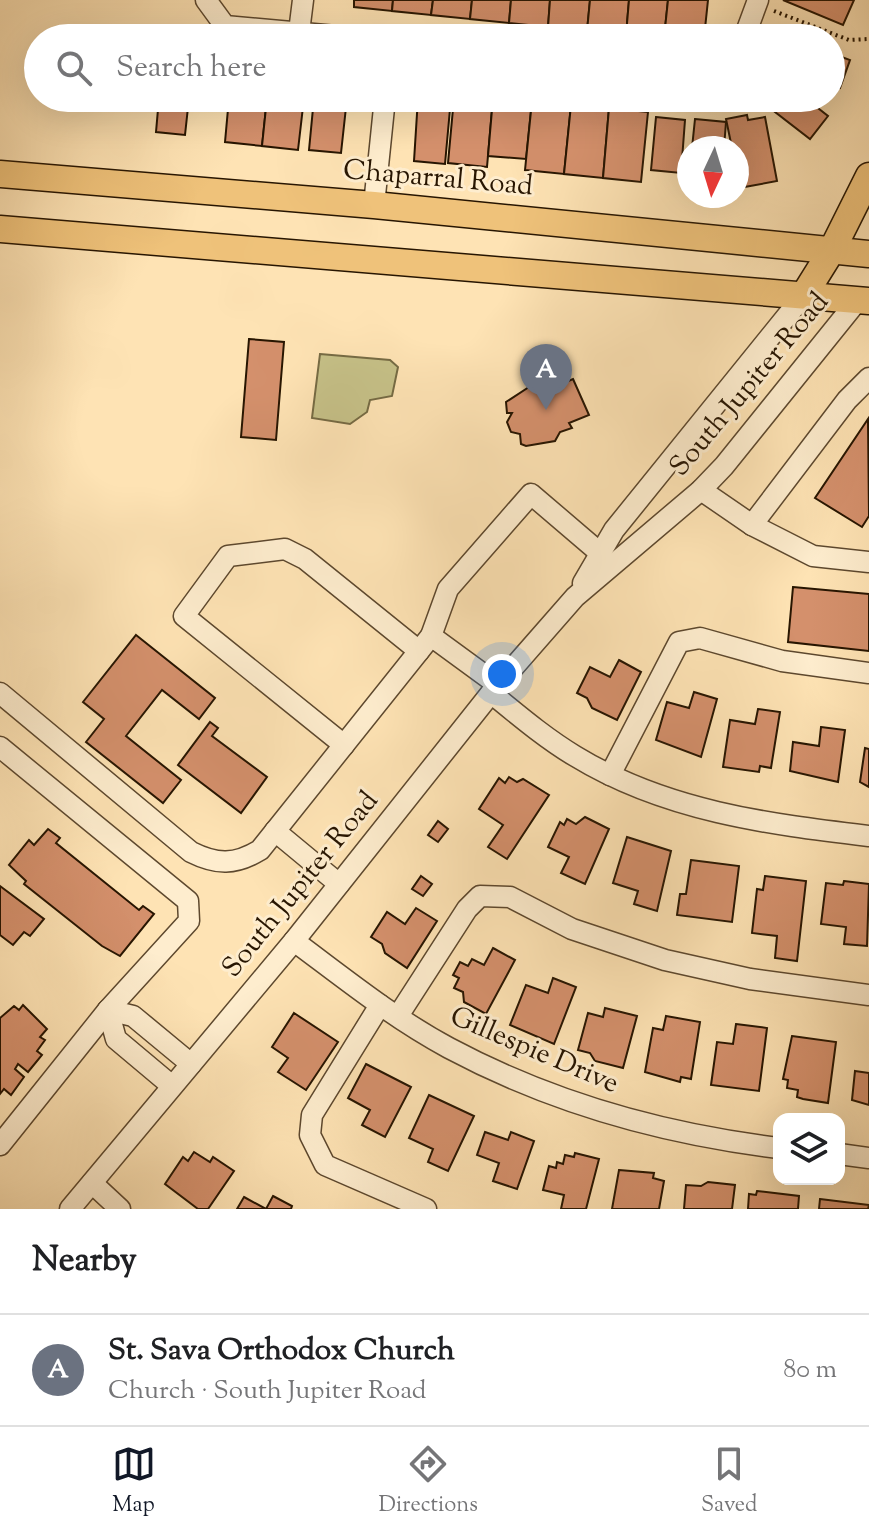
<!DOCTYPE html>
<meta charset="utf-8">
<style>
body{margin:0;font-family:"Sorts Mill Goudy",serif;background:#f2f2f2;color:#202124}
.controls{position:absolute;right:24px;bottom:24px;display:grid;overflow:hidden;border-radius:16px;box-shadow:0 8px 32px #0002}
.controls button{width:72px;height:72px;display:grid;place-items:center;padding:0;border:0;border-bottom:2px solid #e0e0e0;background:#fff;color:#202124;font:40px sans-serif}
.compass{position:absolute;left:677px;top:136px;width:72px;height:72px;border-radius:50%;background:#fff;box-shadow:0 8px 32px #0002;rotate:184deg}
.you{position:absolute;left:502px;top:674px;width:28px;height:28px;margin:-20px;border:6px solid #fff;border-radius:50%;background:#1a73e8;box-shadow:0 0 0 12px #1a73e833}
.badge{display:grid;place-items:center;width:52px;height:52px;border-radius:50%;background:#111827;color:#fff;font-size:26px;font-weight:700}
.pin{position:absolute;translate:-50% -66px;filter:drop-shadow(0 2px 4px #0008)}
.pin::after{content:'';position:absolute;top:42px;width:28px;height:24px;background:inherit;clip-path:polygon(0 0,100% 0,50% 100%)}
.list{margin:0;padding:0;list-style:none}
h2{display:flex;justify-content:space-between;align-items:center;height:104px;margin:0;padding:0 32px;font-size:34px}
h2 small{font-size:26px;font-weight:400;color:#757577}
.list li{display:grid;grid-template-columns:52px 1fr auto;gap:24px;align-items:center;box-sizing:border-box;height:112px;padding:0 32px;border-top:2px solid #e0e0e0}
.list b{display:block;font-size:30px;white-space:nowrap}
.list p{margin:0;font-size:26px;white-space:nowrap;color:#757577}
.list em{font-size:26px;font-style:normal;color:#757577}
.icon{flex:none;width:44px;height:44px;fill:none;stroke:currentColor;stroke-width:2;stroke-linecap:round;stroke-linejoin:round}
.map{position:relative;flex:none;width:869px;height:1209px;overflow:hidden}
.search{position:absolute;background:#fff;box-shadow:0 8px 32px #0002;left:24px;right:24px;top:24px;height:88px;display:flex;align-items:center;gap:20px;box-sizing:border-box;padding:0 28px;border-radius:44px;color:#757577;font-size:30px}
.sheet{height:216px;background:#fff}
nav{display:flex;justify-content:space-around;align-items:center;box-sizing:border-box;height:112px;border-top:2px solid #e0e0e0;background:#fff;font-size:22px;color:#757577}
nav a{display:grid;justify-items:center;gap:4px}
nav .on{color:#111827}
.map>svg:first-child{display:block}
.green{fill:#c6c188;stroke:#766b44;stroke-width:2}
.building{fill:#d4906c;stroke:#271501;stroke-width:2}
.lines{fill:none;stroke-linecap:round;stroke-linejoin:round}
.minor-casing{stroke:#5d482e;stroke-width:23}
.major-casing{stroke:#271501;stroke-width:29}
.path{stroke:#271501;stroke-width:4;stroke-dasharray:2 4;stroke-linecap:butt}
.minor{stroke:#feedce;stroke-width:20}
.major{stroke:#efc27a;stroke-width:26}
.labels{text-anchor:middle;dominant-baseline:central;stroke-width:6;stroke-linejoin:round;paint-order:stroke}
.street-label{font-size:28px;fill:#271501;stroke:#feedce}
</style>
<div class="map">
<svg width="869" height="1209" viewBox="0 0 869 1209">
<rect width="100%" height="100%" fill="#fee3b4"/>
<filter id="stains"><feTurbulence type="fractalNoise" baseFrequency=".0025" numOctaves="4"/><feColorMatrix values="0 0 0 0 .2 0 0 0 0 .09 0 0 0 0 .02 0 0 0 .5 -.17"/></filter>
<radialGradient id="worn" r=".72"><stop offset=".6" stop-color="#630" stop-opacity="0"/><stop offset="1" stop-color="#630" stop-opacity=".3"/></radialGradient>
<path class="green" d="M320,354L390,360L398,367L392,396L370,400L367,412L350,424L312,418Z"/>
<g class="building">
<path d="M354,0H393L392,11L354,7Z"/>
<path d="M393,0H433L431,15L392,11Z"/>
<path d="M433,0H472L470,19L431,15Z"/>
<path d="M472,0H511L509,23L470,19Z"/>
<path d="M511,0H550L548,27L509,23Z"/>
<path d="M550,0H590L587,31L548,27Z"/>
<path d="M590,0H629L626,35L587,31Z"/>
<path d="M629,0H668L664,38L626,35Z"/>
<path d="M668,0H708L704,38H664Z"/>
<path d="M783,0H854L843,25Z"/>
<path d="M831,53L850,60L840,88L831,85Z"/>
<path d="M159,98H189L185,135L156,132Z"/>
<path d="M229,98H267L262,146L225,142Z"/>
<path d="M267,98H304L298,150L262,146Z"/>
<path d="M314,98H347L341,153L309,150Z"/>
<path d="M418,98H451L445,164L414,161Z"/>
<path d="M454,98H493L487,167L448,163Z"/>
<path d="M493,98L532,101L526,159L488,156Z"/>
<path d="M771,98H805L828,116L810,139L766,105Z"/>
<path d="M532,101L571,105L564,174L525,170Z"/>
<path d="M571,105L609,108L603,178L564,174Z"/>
<path d="M609,108L648,112L641,182L603,178Z"/>
<path d="M747,115L748,120L765,117L777,181L739,188L737,148H732L726,119Z"/>
<path d="M656,117L685,120L681,173L651,170Z"/>
<path d="M695,119L726,122L724,148H692Z"/>
<path d="M249,339L284,342L276,440L241,437Z"/>
<path d="M573,379L589,415L569,423L572,428L560,432L555,441L526,446L521,444L520,434L511,432L507,422L512,413H507L506,402L532,385L540,388L552,383L554,387Z"/>
<path d="M868,419L869,516L862,527L815,498Z"/>
<path d="M793,587L869,594V651L788,642Z"/>
<path d="M136,635L215,698L199,719L162,690L126,736L181,780L163,803L86,742L104,719L83,702Z"/>
<path d="M619,660L641,672L617,720L592,708L587,698L577,693L590,667L610,677Z"/>
<path d="M694,692L717,699L701,757L656,740L667,702L689,708Z"/>
<path d="M758,709L780,712L771,768L760,766L759,772L723,767L730,720L755,724Z"/>
<path d="M210,722L218,728L212,736L267,777L241,813L178,765Z"/>
<path d="M821,727L845,730L838,782L790,771L793,742L819,746Z"/>
<path d="M865,748L869,749V787L860,782Z"/>
<path d="M509,777L517,782L523,779L549,795L507,859L488,847L503,825L479,809L499,778L505,783Z"/>
<path d="M585,817L609,829L585,884L561,873L569,857L548,847L560,822L564,825L567,819L576,824Z"/>
<path d="M438,821L448,829L438,842L428,835Z"/>
<path d="M48,829L60,838L56,843L139,910L143,906L154,914L120,956L102,946L24,884L26,881L9,865L29,840L34,845Z"/>
<path d="M627,837L671,851L657,911L634,904L638,891L613,883Z"/>
<path d="M691,860L739,866L732,922L677,915L680,894H686Z"/>
<path d="M421,876L432,884L423,896L412,889Z"/>
<path d="M765,876L806,881L797,961L775,958L777,936L752,933L757,889L763,890Z"/>
<path d="M844,881L869,884L867,946L844,944L846,927L821,924L826,883L843,885Z"/>
<path d="M0,886L44,919L30,936L24,932L13,945L0,935Z"/>
<path d="M416,908L437,921L407,968L385,953L382,944L371,937L387,912L405,924Z"/>
<path d="M493,948L515,960L486,1014L464,1002L463,992L454,988L459,978L453,975L460,962L468,966L472,959L484,965Z"/>
<path d="M553,978L576,987L554,1044L510,1025L526,985L548,993Z"/>
<path d="M23,1005L47,1029L40,1037L45,1040L37,1051L42,1055L28,1072L18,1064L15,1069L24,1077L11,1095L4,1089L0,1094V1018L14,1006L19,1010Z"/>
<path d="M605,1008L637,1016L623,1068L595,1061L590,1053L578,1050L588,1013L603,1017Z"/>
<path d="M294,1013L338,1042L306,1090L278,1072L288,1058L272,1047Z"/>
<path d="M666,1016L700,1022L691,1079L681,1077L680,1082L645,1072L653,1028L663,1030Z"/>
<path d="M736,1024L767,1028L759,1091L711,1085L717,1042L733,1044Z"/>
<path d="M792,1036L836,1042L828,1103L803,1099L797,1097L798,1090L787,1088L788,1080L783,1079Z"/>
<path d="M366,1064L411,1087L385,1137L362,1125L370,1110L348,1098Z"/>
<path d="M855,1071L869,1073V1105L852,1100Z"/>
<path d="M429,1095L474,1116L448,1171L428,1162L433,1149L409,1138Z"/>
<path d="M485,1132L508,1140L511,1132L534,1141L517,1189L493,1181L499,1163L477,1155Z"/>
<path d="M194,1152L210,1162L213,1157L234,1171L208,1209H198L165,1184L183,1157L188,1161Z"/>
<path d="M575,1153L599,1159L586,1209H561L564,1195L543,1190L549,1166L556,1168L557,1162L563,1164L565,1155L574,1157Z"/>
<path d="M619,1170L654,1173L653,1178L664,1181L659,1209H612Z"/>
<path d="M708,1182L735,1185L732,1209H684L686,1185L701,1186Z"/>
<path d="M757,1191L799,1196L798,1209H748L749,1194L756,1195Z"/>
<path d="M273,1196L292,1206L291,1209H266Z"/>
<path d="M244,1197L266,1209H237Z"/>
<path d="M820,1199L869,1205L868,1209H819Z"/>
</g>
<g class="lines">
<defs>
<g id="minor">
<path d="M206,0L225,26L358,38"/>
<path d="M299,32L303,0"/>
<path d="M744,38L758,0"/>
<path d="M374,205L385,98"/>
<path d="M701,490L752,525L813,556L869,562"/>
<path d="M752,525L847,400L869,378"/>
<path d="M583,583L614,530L804,295"/>
<path d="M431,636L448,589L531,494L600,553"/>
<path d="M0,693L191,852C217,865 235,865 260,850L431,636L498,685"/>
<path d="M491,693C518,715 545,738 575,756C665,811 767,824 869,836"/>
<path d="M344,745L184,616L228,556L285,549L305,559L419,651"/>
<path d="M0,747L188,901L189,921L108,1010L0,1145"/>
<path d="M610,775L679,642L700,638L782,661L869,673"/>
<path d="M275,831L339,884"/>
<path d="M294,941C344,978 393,1018 449,1048C552,1103 663,1134 779,1148"/>
<path d="M380,1005L312,1115L310,1135L325,1165L426,1209"/>
<path d="M108,1010L116,1039L172,1086"/>
<path d="M108,1010L133,1016L191,1064"/>
<path d="M398,1016L467,909L480,896L510,897L572,929L665,960L750,979L869,995"/>
<path d="M839,1154L869,1158"/>
<path d="M92,1183L120,1209"/>
<path d="M70,1209L294,941L491,693L575,597L701,490L724,466L857,301"/>
</g>
<g id="major">
<path d="M0,174L374,205L869,254"/>
<path d="M0,229L869,301"/>
<path d="M804,295L832,250L869,176"/>
</g>
</defs>
<use href="#minor" class="minor-casing"/>
<use href="#major" class="major-casing"/>
<path class="path" d="M774,11L849,40L869,39"/>
<use href="#minor" class="minor"/>
<use href="#major" class="major"/>
</g>
<g class="labels">
<g class="street-label">
<text transform="translate(438 179) rotate(5)">Chaparral Road</text>
<text transform="translate(750 385) rotate(-50)">South Jupiter Road</text>
<text transform="translate(301 885) rotate(-51)">South Jupiter Road</text>
<text transform="translate(534 1051) rotate(23)">Gillespie Drive</text>
</g>
</g>
<rect width="100%" height="100%" filter="url(#stains)"/>
<rect width="100%" height="100%" fill="url(#worn)"/>
</svg>
<div class="controls">
<button><svg class="icon" aria-label="layers" viewBox="0 0 24 24"><path d="M12 4l9 5-9 5-9-5zM3 14l9 5 9-5"/></svg></button>
</div>
<svg class="compass" viewBox="-18 -18 36 36"><path d="M0-13l5 13h-10z" fill="#e53935"/><path d="M0 13l5-13h-10z" fill="#757577"/></svg>
<div class="you"></div>
<div class="pin badge" style="left:546px;top:410px;background:#6b7280">A</div>
<div class="search"><svg class="icon" aria-label="search" viewBox="0 0 24 24"><circle cx="10" cy="10" r="6"/><path d="M15 15l6 6"/></svg>Search here</div>
</div>
<section class="sheet">
<h2>Nearby<small></small></h2>
<ul class="list">
<li><span class="badge" style="background:#6b7280">A</span><div><b>St. Sava Orthodox Church</b><p>Church · South Jupiter Road</p></div><em>80 m</em></li>
</ul>
</section>
<nav>
<a class="on"><svg class="icon" aria-label="map" viewBox="0 0 24 24"><path d="M3 6l6-2 6 2 6-2v14l-6 2-6-2-6 2zM9 4v14M15 6v14"/></svg>Map</a>
<a><svg class="icon" aria-label="directions" viewBox="0 0 24 24"><path d="M12 3l9 9-9 9-9-9zM9 14v-3h6M13 9l2 2-2 2"/></svg>Directions</a>
<a><svg class="icon" aria-label="saved" viewBox="0 0 24 24"><path d="M7 4h10v16l-5-4-5 4z"/></svg>Saved</a>
</nav>
